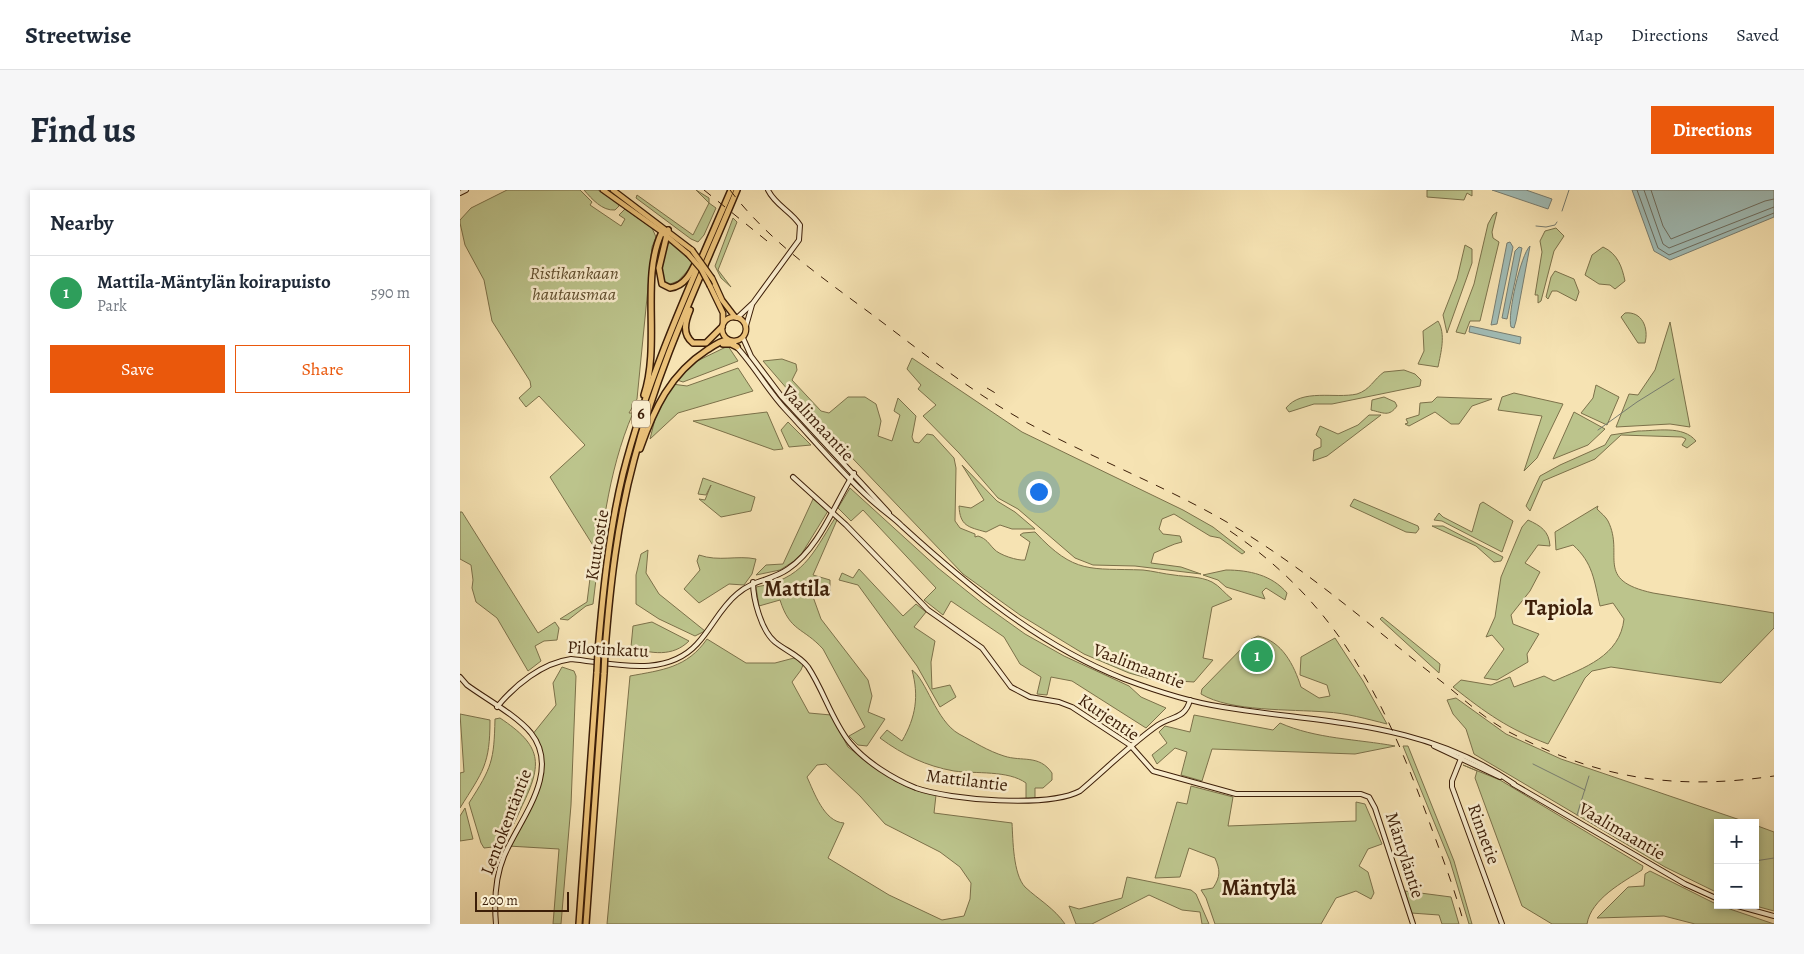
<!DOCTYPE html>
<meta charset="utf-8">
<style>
body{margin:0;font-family:Alegreya,serif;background:#f6f6f7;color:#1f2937}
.controls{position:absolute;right:15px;bottom:15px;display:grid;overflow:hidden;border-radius:0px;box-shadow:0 2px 8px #0003}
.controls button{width:45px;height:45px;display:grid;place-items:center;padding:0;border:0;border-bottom:1px solid #e0e1e3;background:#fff;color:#1f2937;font:25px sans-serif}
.scale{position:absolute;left:15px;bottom:12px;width:94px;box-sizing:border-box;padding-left:5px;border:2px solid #3c1e08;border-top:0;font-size:14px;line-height:18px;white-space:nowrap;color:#3c1e08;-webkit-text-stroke:4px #f9edce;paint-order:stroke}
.you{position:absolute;left:578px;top:301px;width:18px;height:18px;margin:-12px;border:4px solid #fff;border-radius:50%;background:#1a73e8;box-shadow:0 0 0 8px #1a73e833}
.badge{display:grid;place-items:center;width:32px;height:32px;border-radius:50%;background:#ea580c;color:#fff;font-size:16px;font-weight:700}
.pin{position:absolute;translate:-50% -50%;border:2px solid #fff;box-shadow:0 1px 5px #0006}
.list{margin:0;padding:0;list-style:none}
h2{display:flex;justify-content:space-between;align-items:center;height:65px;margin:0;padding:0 20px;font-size:21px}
h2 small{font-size:16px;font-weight:400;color:#747a83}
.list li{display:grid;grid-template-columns:32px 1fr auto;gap:15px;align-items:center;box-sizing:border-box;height:75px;padding:0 20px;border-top:1px solid #e0e1e3}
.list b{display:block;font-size:19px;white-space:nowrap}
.list p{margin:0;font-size:16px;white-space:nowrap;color:#747a83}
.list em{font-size:16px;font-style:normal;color:#747a83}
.actions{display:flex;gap:10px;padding:15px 20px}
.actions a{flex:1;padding:11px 0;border:1px solid #ea580c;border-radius:0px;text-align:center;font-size:18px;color:#ea580c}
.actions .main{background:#ea580c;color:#fff}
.map{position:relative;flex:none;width:1314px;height:734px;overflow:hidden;border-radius:0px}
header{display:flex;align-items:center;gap:30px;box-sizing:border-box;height:70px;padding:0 25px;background:#fff;border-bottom:1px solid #e0e1e3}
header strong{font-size:24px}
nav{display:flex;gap:28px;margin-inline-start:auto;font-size:18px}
.intro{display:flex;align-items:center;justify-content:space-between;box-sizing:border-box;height:120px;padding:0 30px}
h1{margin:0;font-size:35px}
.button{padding:12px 22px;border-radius:0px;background:#ea580c;color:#fff;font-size:18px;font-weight:700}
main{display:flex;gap:30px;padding:0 30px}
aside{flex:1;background:#fff;border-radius:0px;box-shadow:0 2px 8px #0003}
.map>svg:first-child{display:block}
.green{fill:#bcc48c;stroke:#7c714a;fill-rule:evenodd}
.water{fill:#a0bcb6;stroke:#787d70}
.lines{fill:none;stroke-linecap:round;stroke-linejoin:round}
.shore{stroke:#6e6d5f;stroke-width:1}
.stream{stroke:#787d70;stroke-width:1}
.secondary-casing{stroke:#3c1e08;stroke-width:6}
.primary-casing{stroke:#3c1e08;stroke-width:7}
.highway-casing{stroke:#3c1e08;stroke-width:8}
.secondary{stroke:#f9edce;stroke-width:4}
.primary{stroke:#ebc27a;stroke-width:4.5}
.highway{stroke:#ebc27a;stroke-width:5}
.rail{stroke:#3c1e08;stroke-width:1;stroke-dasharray:9 9;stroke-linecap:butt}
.primary-bridge-casing{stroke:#3c1e08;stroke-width:7;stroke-linecap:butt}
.highway-bridge-casing{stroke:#3c1e08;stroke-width:8;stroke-linecap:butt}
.primary-bridge{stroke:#ebc27a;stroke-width:4.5}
.highway-bridge{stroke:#ebc27a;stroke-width:5}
.labels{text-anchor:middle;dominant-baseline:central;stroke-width:5;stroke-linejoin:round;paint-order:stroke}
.shield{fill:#f9edce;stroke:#755c43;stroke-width:1}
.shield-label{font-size:16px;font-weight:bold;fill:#3c1e08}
.park-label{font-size:18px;font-style:italic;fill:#625030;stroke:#f9edce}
.street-label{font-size:18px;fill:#3c1e08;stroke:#f9edce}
.district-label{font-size:22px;font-weight:bold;fill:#3c1e08;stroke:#f9edce}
</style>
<header>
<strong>Streetwise</strong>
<nav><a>Map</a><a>Directions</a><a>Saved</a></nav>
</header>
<div class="intro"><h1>Find us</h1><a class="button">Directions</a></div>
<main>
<aside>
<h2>Nearby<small></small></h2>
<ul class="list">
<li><span class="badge" style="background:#2e9e5b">1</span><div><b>Mattila-Mäntylän koirapuisto</b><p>Park</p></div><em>590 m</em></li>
</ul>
<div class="actions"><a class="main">Save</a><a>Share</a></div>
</aside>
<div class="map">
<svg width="1314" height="734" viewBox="0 0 1314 734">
<rect width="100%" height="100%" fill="#f6e3b3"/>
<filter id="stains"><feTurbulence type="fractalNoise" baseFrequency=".004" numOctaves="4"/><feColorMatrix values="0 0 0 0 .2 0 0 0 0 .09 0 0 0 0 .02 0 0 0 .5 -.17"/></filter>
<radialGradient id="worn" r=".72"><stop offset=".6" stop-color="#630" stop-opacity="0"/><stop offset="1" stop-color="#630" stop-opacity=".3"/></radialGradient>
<g class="green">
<path d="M47,0H120L132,12L130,15L161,36L165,29L159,25L165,19L192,38L196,47L192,57L177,209L169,223H173C147,283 141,350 133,414L126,416L108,430L100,429L127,412L134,357L90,287L125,255L79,206L66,217L59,208L71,197L70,191L32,131L24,90L5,55L0,33V30L11,18Z"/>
<path d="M124,0H138L158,13L159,16L155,20C142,21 132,9 124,0Z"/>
<path d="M236,0L249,8V13L256,18L244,45L238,52L231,49L176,8L177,5L233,45L249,13Z"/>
<path d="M967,0H1012V6L1007,3L1004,10L967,7Z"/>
<path d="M1037,22L1032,42L1033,48L1039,52L1020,131H1010L1005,144L996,142L1014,94L1028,34L1033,25Z"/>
<path d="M273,28L277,32L258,80L271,97L261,88L255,76Z"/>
<path d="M1096,38L1104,46L1094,61L1081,111L1078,113V105H1075L1082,62L1080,51L1085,41Z"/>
<path d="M210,53L234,74L218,91L210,94L202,90L200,79L207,54Z"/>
<path d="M1005,55L1012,59V73L987,143L983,125L997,89Z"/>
<path d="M1143,57C1158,64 1162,77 1165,91L1155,99L1150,95L1139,94L1125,85L1132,65Z"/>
<path d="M1095,81L1114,89L1119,102L1116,111L1097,101H1092L1088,109L1086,107L1091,87Z"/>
<path d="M1165,123C1182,121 1189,138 1185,153H1178L1161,127Z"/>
<path d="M978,131C986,144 981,162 978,177L958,174L964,161L963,141Z"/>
<path d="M1210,132L1230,237L1210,234L1156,237L1169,204L1178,205L1195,180Z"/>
<path d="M268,156L278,171L223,192L217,190L235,172Z"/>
<path d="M452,168L562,242L723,320L753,337L785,362L782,364L760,348L750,346L714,324L702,329L699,339L703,344L720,346L722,352C712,354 704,359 694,363L691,373L721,377L741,384L675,376L633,375L615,368L558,319L538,308L499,263L463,226L476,215L458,199L461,195L447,179Z"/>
<path d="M322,169L336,174L337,180L332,190L361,221L369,223L388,207H405L416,214L421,231L418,246L432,251L440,225L434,221L438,208L456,226L452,247L454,252L459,253L467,244L473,245L494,268L496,278L495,331L500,338L515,344V347L518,346C527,349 528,353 534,359C539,365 558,371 565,370L570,352L560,345L563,343L575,342C615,385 630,378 683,380C693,381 704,384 714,385C726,387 740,386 752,392C760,396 765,404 772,409L752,417L743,468L753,470L734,492L718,491L716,496L669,483L624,464L560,425L503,384L335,208L303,171Z"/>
<path d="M278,178L293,201L218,223L190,249L195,229L212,194L227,196Z"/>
<path d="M944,180L955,184L961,190L960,196L872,214H854L829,222L826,218C842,198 875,209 897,204C910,200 914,189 924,182Z"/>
<path d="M1136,195L1159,207L1147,235L1121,223L1133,208Z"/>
<path d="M1054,203L1103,214L1077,268L1064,281L1082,226L1038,220L1042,207Z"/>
<path d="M924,207L935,212L937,216C929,227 924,223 911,220L912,210Z"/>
<path d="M977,207L1032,209L1012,216L999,234H991L975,222L949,236L945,234L948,233L946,229L959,225L960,213L972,212Z"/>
<path d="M307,222L323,259L314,260L233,231Z"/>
<path d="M1114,222L1145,239L1128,255L1093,269Z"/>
<path d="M909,225H921L867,266L853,271L854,260L861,257V249L856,245L860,236L878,244L898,235Z"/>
<path d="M328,232L351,255L329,257L321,240Z"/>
<path d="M1178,241C1196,241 1223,235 1236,251L1227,258L1222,255L1226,249L1222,247L1161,245L1135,269L1083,291L1070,321L1066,316L1080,286L1100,275L1145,255L1151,245Z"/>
<path d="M502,275L537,311L555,322L575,339H552L540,335L526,342C508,337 500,336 499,316L511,318L524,310Z"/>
<path d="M243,288L295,307L291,321L261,327L239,309L245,310L251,295L246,305L238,304Z"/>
<path d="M390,298L478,378L523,414L565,444L604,466L669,496L681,507L706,518L686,538L612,491L591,487L587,505L577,504L581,487L560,474L544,447L491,411L483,425L464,410L476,398L403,320L391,331L378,318Z"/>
<path d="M353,309L368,321L339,368L320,380L296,385L306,375L323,374Z"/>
<path d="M894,309L958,336L959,339L956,343L946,342L890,316Z"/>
<path d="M1023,312L1053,331L1042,362L982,331L974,330L979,323L983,327L1012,342L1020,314Z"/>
<path d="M1138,316L1137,319C1141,323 1146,327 1148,331C1165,365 1133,390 1193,403L1314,423V438L1261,493L1151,477L1132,481L1125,488L1088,554C1048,539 1026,523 993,497L1001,490L1031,495L1050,487L1054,497L1084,486L1094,491C1124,478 1160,466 1164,429L1153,413L1140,416C1134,390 1133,373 1113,355L1096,360L1095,342Z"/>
<path d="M0,322H2L78,443L95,432L99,438L97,450L84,451L75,456L81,471L68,481L37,428L16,412L12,398L13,390L11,375L0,369Z"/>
<path d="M375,328L377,330L353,385L370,390V401L352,404L361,429L408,490L412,506L408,522L425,529L407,556L398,555L389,546L405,537L363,459C343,437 330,442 320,410L299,416L296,397C343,389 352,365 375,328Z"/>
<path d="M1068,330C1081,336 1089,341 1090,356L1078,355L1065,373L1080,382L1070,401L1051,425L1053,434L1079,444L1067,464L1068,472L1037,490L1024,488L1044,459L1032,445L1026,447L1035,427L1041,387L1062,337Z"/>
<path d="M972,336H983L1043,367L1041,371L1034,372L1016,356Z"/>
<path d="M188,360L186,383L199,404L245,441L235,446L199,429L176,414V385L181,364Z"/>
<path d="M239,365C259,372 277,365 296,369L292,384L284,395L269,394L239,413L224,399L240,380L237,371Z"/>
<path d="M399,379L443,426L456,414L466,422L454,437L475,451L471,472L472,499L490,495L496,507L480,517L457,476L398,395L379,390L382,383L393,388Z"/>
<path d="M766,380C789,380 812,385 827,403L825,410L806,398L802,402L805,409L766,397L758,390L743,385Z"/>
<path d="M922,427L980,474L979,483L920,429Z"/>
<path d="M192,432L229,451C213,467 191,464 171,457L173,436Z"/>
<path d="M798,446C822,451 834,475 841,497L859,508L870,506L867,495L840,485L841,467L875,448L903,491L927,534C907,529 886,523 866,522C830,519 771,522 741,504L742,499L791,449Z"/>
<path d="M247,449L286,473H315L334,468L340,470L343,475L341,480L332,492L349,523L371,525L388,557L410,574L435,591L455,600L476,605L474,623L552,633C553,650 553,684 565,697C579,710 594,718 605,734H147L170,486C202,480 227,478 247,449ZM366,574L400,606L425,634L480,662L500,677L511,693L510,709L504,726L482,730L429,705L368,668L384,633C364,632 354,602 347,587L357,575Z"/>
<path d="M102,477L114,481L116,486L111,615L101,734H93L99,659L48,656L79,594L82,570L72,545L96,515L93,493Z"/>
<path d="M452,480C466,489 476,531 499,544C514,552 528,561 544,566C562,572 579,564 592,583V590L583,598H575V609H566V593C548,580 516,584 494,581C466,576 443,565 420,548L427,540L442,551C456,527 459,506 452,480Z"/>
<path d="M996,508L1046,544L1101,569L1289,633H1258V703L1205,677L1014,564L1006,539L993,524L987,510Z"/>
<path d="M0,524L30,530C30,575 23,581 0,618V583L4,582Z"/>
<path d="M734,525L813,540L820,533C856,549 897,549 935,556L895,564L752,559L742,591L721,585L727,562L715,558L697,574L692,565L707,553L699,542L705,536L730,542Z"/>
<path d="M40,528C82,556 83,573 62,616C55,632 48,647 39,661L33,657L24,658L21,653L9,613C32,577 34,571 35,529Z"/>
<path d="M943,556H948L994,671L1012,734H1009L990,671Z"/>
<path d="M1003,575L1040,590L1183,676L1182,680C1163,692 1131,709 1127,734H1092L1062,716L1015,588L1017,581Z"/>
<path d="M731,596L773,607L768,636L896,631V612L905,614L922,654L908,659L899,676L908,682L914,703L911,709L896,701L876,708L861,734H755L746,708L741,700L753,698C761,686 760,680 755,668L729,658L720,687L695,688L717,612L727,614Z"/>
<path d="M5,618L13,649L0,651V626Z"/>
<path d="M1295,635L1314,642V721L1292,715H1295Z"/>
<path d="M1190,681L1258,715L1314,734H1235L1204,726L1137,728L1168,697L1184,696L1185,684Z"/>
<path d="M667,687L731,700L736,704L749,734H742L740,722L722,720L689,705L632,734H616L609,716L619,719L662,708Z"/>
<path d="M945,701L991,707L999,734H982L979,725L951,723Z"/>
</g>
<g class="water">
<path d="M1032,0H1066L1092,9L1088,19Z"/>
<path d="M1172,0H1314V27L1210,70L1194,61Z"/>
<path d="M1050,52L1053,57L1037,134L1031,135L1047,53Z"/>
<path d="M1070,56L1056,131L1054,138L1051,137C1047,125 1061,64 1070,56Z"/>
<path d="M1059,57L1062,58L1047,129L1042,128L1055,61Z"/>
<path d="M1010,136L1061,147L1060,154L1009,142Z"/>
</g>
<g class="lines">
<g class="shore">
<path d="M1177,0L1198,58L1209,65L1314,23"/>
<path d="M1184,0L1203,54L1209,58L1314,17"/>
<path d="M1191,0L1203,36L1211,49L1305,11L1314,9"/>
</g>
<g class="stream">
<path d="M1102,21L1109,0"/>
<path d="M1076,36L1086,37L1095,35L1097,32"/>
<path d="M1138,240L1177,212L1214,189"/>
<path d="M1073,574L1125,600"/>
<path d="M1117,625L1129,586"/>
<path d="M1295,671L1314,668"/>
</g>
<defs>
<g id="secondary">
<path d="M0,3L6,0"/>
<path d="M277,128L293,113L339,50L340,35C331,21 315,15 308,0"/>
<path d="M286,136L292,115"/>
<path d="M283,148L291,166L322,207L429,323"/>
<path d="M271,151C292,171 306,199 326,220C354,250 386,289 417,315C425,322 434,328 442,336C509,397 579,455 664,489C696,501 729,512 763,517C867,534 963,531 1054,594"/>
<path d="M333,287L386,335L468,420L522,458L551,497L570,507L599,512L612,517L670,555L693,581L776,604H901L909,607L915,618L953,734"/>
<path d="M293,392C293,409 301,440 315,452C326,461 339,465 348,477C364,501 372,531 390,553C406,572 433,589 456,598C490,610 588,618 620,601C645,580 672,553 698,535C712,526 725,529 730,510"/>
<path d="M0,487L7,495C26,509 56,525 71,543C102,582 59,630 44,666C35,688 34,711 36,734"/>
<path d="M37,517C55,495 82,473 111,469C152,473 205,489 237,454C252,438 260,418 277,404C294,389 311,391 328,379C360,357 374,315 394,283"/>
<path d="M974,556L1040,587"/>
<path d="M1002,566L992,591V597L1042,734"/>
<path d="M1053,594L1225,694L1258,709"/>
<path d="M1274,715L1314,726"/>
</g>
<g id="primary">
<path d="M143,0L202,42L228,64"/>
<path d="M153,0L232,60"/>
<path d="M252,88L262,110L275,127"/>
<path d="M250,96L263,123V134"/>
<circle cx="274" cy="139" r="12"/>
</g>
<g id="highway">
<path d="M208,40L199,78L202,94L210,98C225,96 231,83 237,70"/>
<path d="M230,120C225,132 222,144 233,153H246L262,137"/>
<path d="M263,154H271L277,157"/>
<path d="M184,205C201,153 180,88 202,42L208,40"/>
<path d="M180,259C194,219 210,184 247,160C253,156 260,151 267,150"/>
<path d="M138,461C143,402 149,342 163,284C188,186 231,93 271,0"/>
<path d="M145,461C150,397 157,333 174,270C198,176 240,89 277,0"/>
<path d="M119,734L137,482"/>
<path d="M126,734L144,483"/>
</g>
</defs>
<use href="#secondary" class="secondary-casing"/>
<use href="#primary" class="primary-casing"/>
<use href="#highway" class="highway-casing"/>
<use href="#secondary" class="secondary"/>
<use href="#primary" class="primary"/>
<use href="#highway" class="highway"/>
<g class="rail">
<path d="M244,0L312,55"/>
<path d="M270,0C310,53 366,90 418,129C471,169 522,210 581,240C652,277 729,306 796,350C860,391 917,441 977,488C1003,508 1027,532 1057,546C1143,590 1219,600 1314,586"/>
<path d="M527,198L542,207"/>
<path d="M770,341C877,414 922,505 966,623C979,659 994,696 1004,734"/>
</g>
<defs>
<g id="primary-bridge">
<path d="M232,60L252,88"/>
<path d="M228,64L241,79L250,96"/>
</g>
<g id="highway-bridge">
<path d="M137,482L138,461"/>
<path d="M144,483L145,461"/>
</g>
</defs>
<use href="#primary-bridge" class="primary-bridge-casing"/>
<use href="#highway-bridge" class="highway-bridge-casing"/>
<use href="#primary-bridge" class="primary-bridge"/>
<use href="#highway-bridge" class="highway-bridge"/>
</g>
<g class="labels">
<rect class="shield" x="172" y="210.5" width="18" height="27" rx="4"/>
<g class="shield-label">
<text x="181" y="224">6</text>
</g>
<g class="park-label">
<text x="114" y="83">Ristikankaan<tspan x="114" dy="21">hautausmaa</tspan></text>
</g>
<g class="street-label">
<text transform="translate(358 233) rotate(47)">Vaalimaantie</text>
<text transform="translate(137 355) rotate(-81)">Kuutostie</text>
<text transform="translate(148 459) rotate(3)">Pilotinkatu</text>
<text transform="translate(679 476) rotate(21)">Vaalimaantie</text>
<text transform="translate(649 527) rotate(34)">Kurjentie</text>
<text transform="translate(507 590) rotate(7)">Mattilantie</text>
<text transform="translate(46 632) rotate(-69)">Lentokentäntie</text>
<text transform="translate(1162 641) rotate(30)">Vaalimaantie</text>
<text transform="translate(1024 644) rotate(70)">Rinnetie</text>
<text transform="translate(945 665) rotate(72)">Mäntyläntie</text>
</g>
<g class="district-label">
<text x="337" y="399">Mattila</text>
<text x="1099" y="418">Tapiola</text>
<text x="799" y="698">Mäntylä</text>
</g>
</g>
<rect width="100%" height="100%" filter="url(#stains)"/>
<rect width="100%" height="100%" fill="url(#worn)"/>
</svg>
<div class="controls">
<button>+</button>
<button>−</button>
</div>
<div class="scale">200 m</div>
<div class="you"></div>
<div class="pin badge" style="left:797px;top:466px;background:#2e9e5b">1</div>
</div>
</main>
